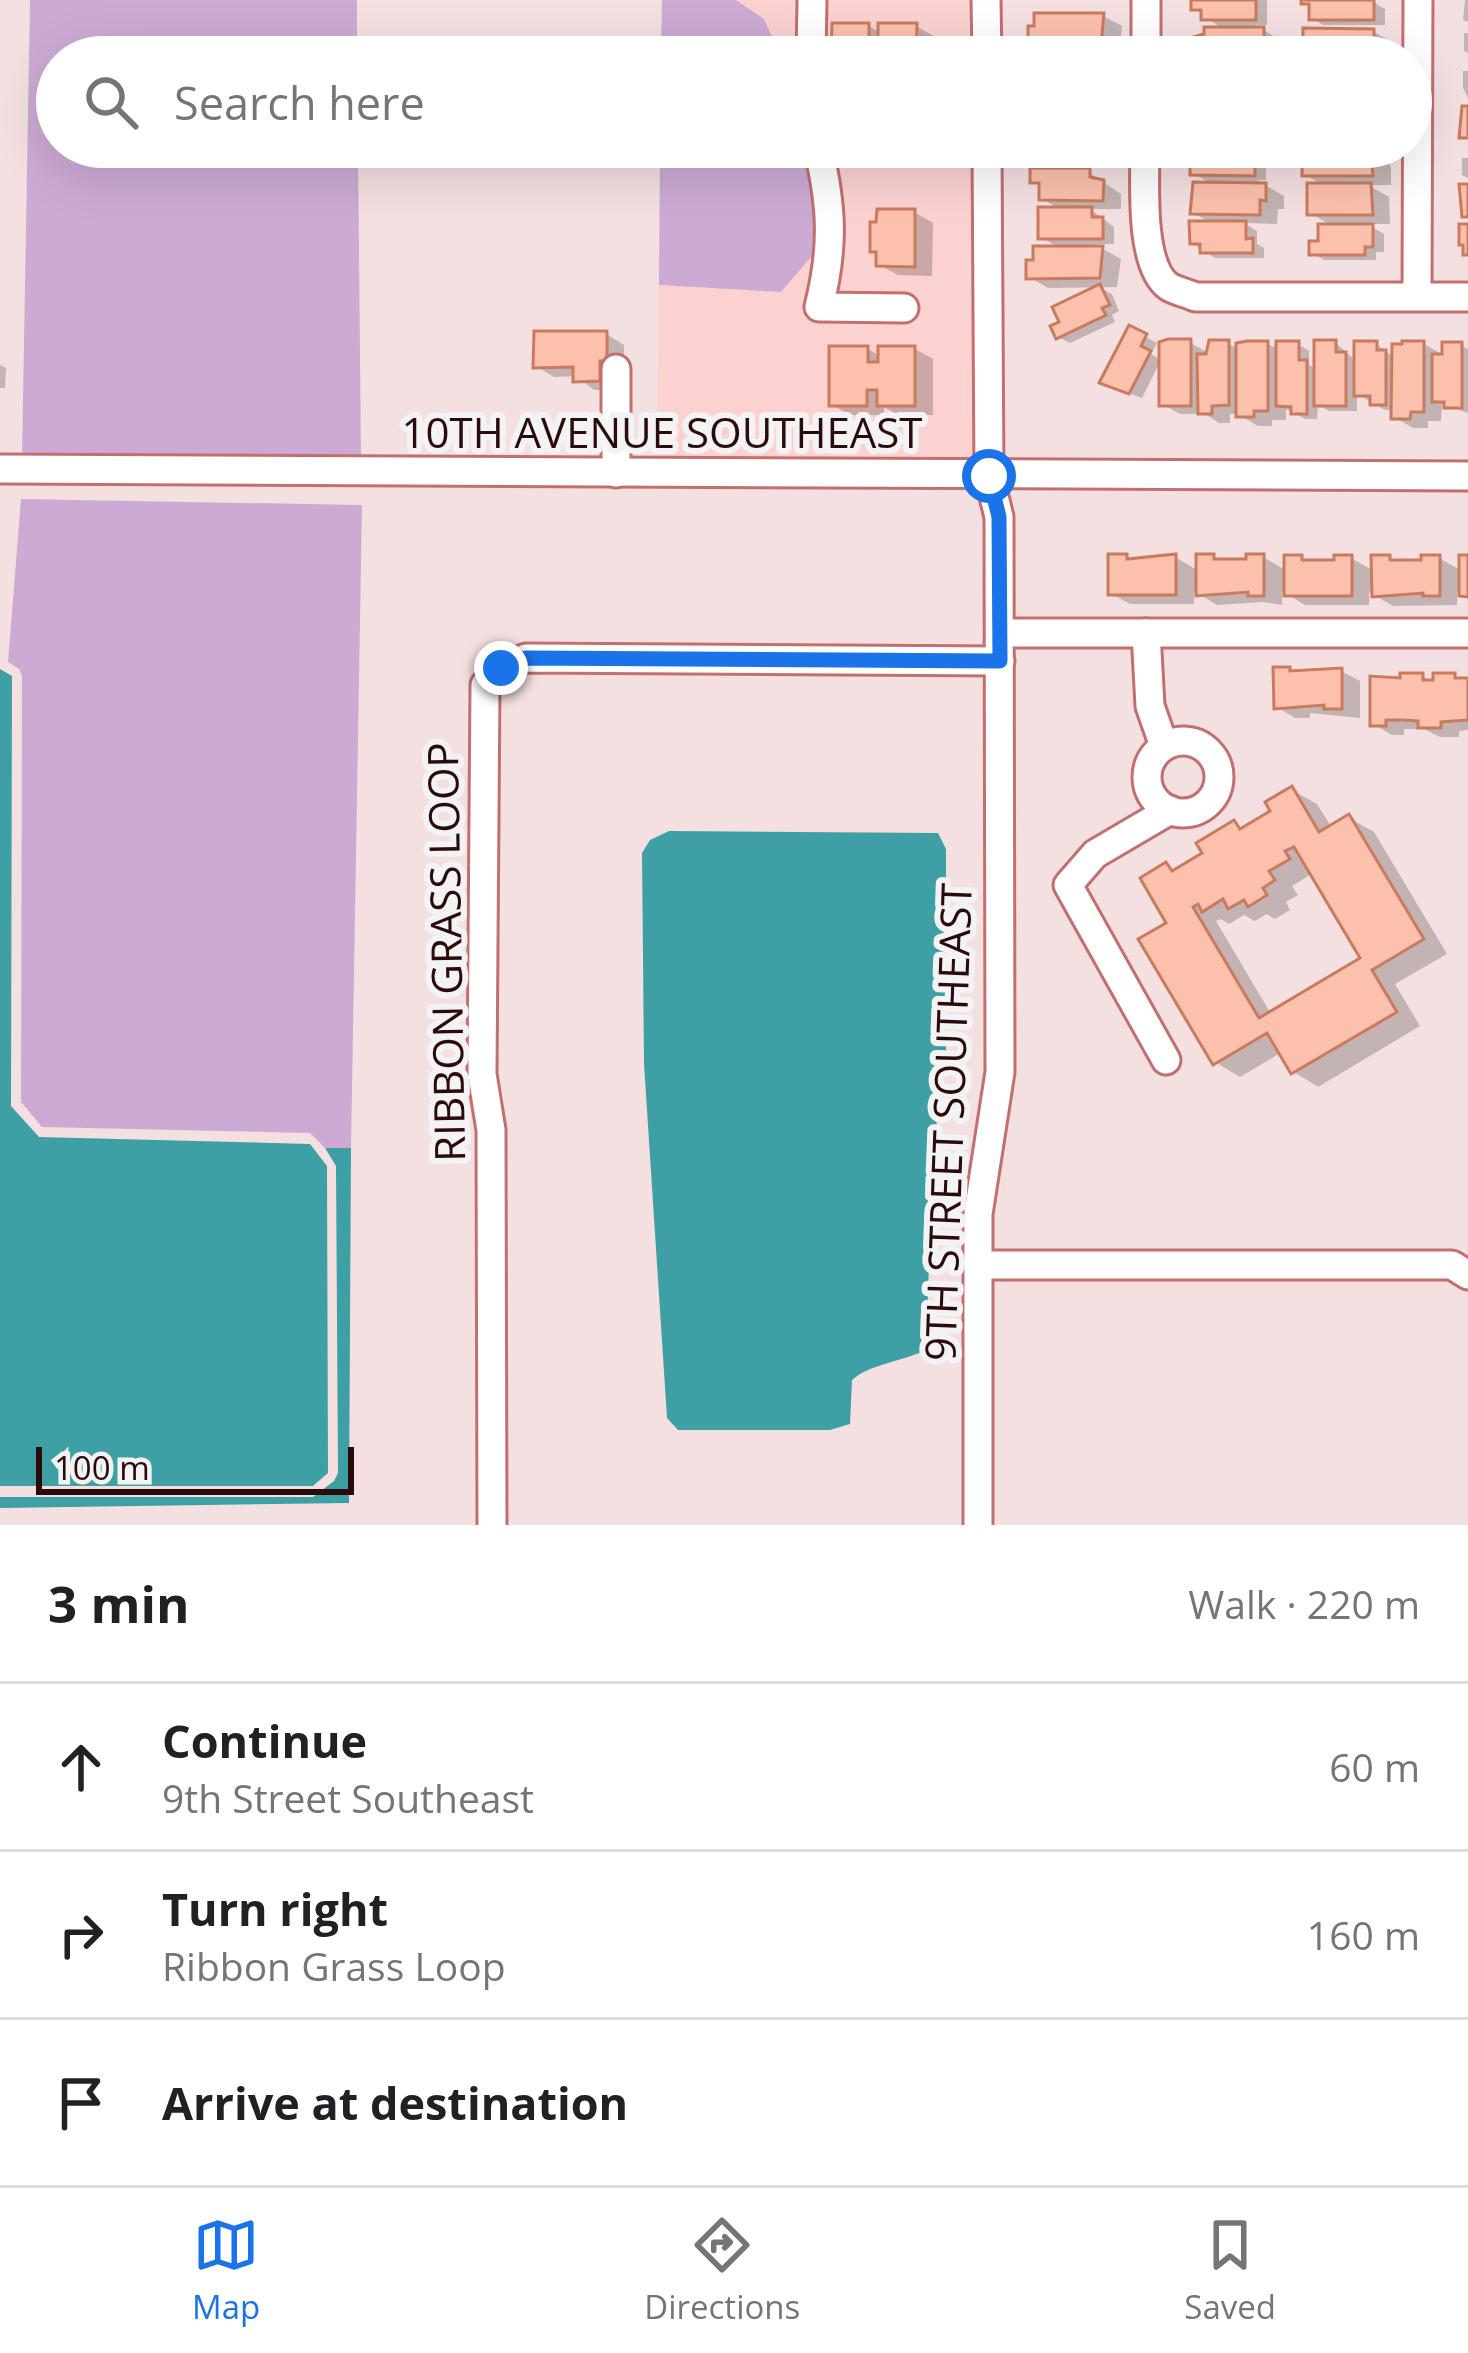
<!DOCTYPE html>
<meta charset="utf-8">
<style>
body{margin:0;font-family:"Open Sans",sans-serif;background:#f6f6f6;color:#202124}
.scale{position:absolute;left:36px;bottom:30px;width:318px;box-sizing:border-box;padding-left:12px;border:6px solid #2a0a0b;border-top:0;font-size:33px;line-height:42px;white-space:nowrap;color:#2a0a0b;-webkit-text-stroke:9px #f3f3f3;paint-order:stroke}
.stop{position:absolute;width:36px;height:36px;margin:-27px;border:9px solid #1a73e8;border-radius:50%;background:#fff}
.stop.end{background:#1a73e8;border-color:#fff;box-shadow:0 3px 12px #0008}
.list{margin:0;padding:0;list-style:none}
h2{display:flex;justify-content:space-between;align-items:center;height:156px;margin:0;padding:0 48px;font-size:51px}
h2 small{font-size:39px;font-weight:400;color:#757577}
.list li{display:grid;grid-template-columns:78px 1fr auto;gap:36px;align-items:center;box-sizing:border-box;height:168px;padding:0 48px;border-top:3px solid #e0e0e0}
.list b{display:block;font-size:45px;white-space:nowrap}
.list p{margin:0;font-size:39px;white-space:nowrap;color:#757577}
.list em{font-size:39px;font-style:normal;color:#757577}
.icon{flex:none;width:66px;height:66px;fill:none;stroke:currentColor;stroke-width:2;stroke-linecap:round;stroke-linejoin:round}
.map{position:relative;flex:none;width:1468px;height:1525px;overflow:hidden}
.search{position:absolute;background:#fff;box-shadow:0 12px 48px #0002;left:36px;right:36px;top:36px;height:132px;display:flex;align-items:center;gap:30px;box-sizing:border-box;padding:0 42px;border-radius:66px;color:#757577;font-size:45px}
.sheet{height:660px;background:#fff}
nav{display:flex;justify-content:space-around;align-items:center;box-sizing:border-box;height:168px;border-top:3px solid #e0e0e0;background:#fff;font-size:33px;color:#757577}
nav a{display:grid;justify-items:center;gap:6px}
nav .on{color:#1a73e8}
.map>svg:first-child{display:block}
.built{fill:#fcd2d1}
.green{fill:#ccaad4}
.water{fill:#3ea0a5}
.shadow{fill:#0003;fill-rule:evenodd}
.building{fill:#fbc1ad;stroke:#ca7b5f;stroke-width:3;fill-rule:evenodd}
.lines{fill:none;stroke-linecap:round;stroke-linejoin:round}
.minor-casing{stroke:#c36f6f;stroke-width:33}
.minor{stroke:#fff;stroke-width:27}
.route{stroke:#1a73e8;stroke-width:15}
.labels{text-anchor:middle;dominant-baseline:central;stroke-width:12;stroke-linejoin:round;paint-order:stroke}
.street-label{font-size:42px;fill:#2a0a0b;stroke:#f3f3f3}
</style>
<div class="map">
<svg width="1468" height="1525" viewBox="0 0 1468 1525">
<rect width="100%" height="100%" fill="#f4e0e0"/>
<g class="built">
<path d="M736,0H801L800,57H781L764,19Z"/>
<path d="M823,0H975V57H822Z"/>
<path d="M829,147H976L978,463L657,461L659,285L781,292L819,248L818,319L914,321L915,296L833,295L841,260L840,192Z"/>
</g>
<g class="green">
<path d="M30,0H357V57H57V147H358L361,459L22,457Z"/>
<path d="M662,0H736L764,19L781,57H661Z"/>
<path d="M660,147H806L818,194L819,248L781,292L659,285Z"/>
<path d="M21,499L362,505L351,1148H325L310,1133L42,1127L21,1102L22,676L19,669L8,662Z"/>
</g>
<g class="water">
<path d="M0,669L12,676L11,1106L39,1137L310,1144L327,1166L328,1473L313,1486H0Z"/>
<path d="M669,831L938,833L946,849V1062L933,1147L926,1350C901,1362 870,1364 852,1380L850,1424L830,1430H678L667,1418L644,1064L642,853L650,840Z"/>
<path d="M325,1148H351L349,1503L0,1508V1497H313L334,1481L338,1473L336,1166Z"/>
</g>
<g class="shadow">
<path d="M1194,0H1267V25H1254L1281,40V49H1274V57H1193L1224,30L1194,8Z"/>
<path d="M1304,0L1373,2L1385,9V25H1323L1312,18V7Z"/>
<path d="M1465,0H1468V22L1463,20Z"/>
<path d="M1103,16L1122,26L1119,54L1042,57V50L1031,43Z"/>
<path d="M869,26L881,33L916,26L934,36V57H834Z"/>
<path d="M1374,32L1392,42L1390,57H1299Z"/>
<path d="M1464,33H1468V53L1464,51Z"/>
<path d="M1463,71H1468V98L1463,88Z"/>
<path d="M1041,147H1114V157H1095V166H1079L1121,194V209H1090L1114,227V244H1094L1121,259L1117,287L1048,288L1029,277L1061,249L1041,237L1062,210L1042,199V186L1033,181L1054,171L1033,159Z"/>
<path d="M1253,147L1266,154V180H1257L1284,196V209H1278L1277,224L1244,223L1257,231V244L1264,248V258H1215L1192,243L1213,224L1193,213L1213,185L1193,173Z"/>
<path d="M1369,147L1387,158L1391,168V185H1368L1389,197L1390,224H1367L1384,234V252H1376V260H1324L1312,253L1334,227L1310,213L1325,186L1305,175V164L1298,160Z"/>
<path d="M1462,158H1468V178L1462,175Z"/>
<path d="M914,212L933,223L932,276L898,275L879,265V254L873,250Z"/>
<path d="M1100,288L1112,294L1119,311L1112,315L1115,322L1070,343L1058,337Z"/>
<path d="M1130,329L1157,343L1151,354L1161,360L1142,398L1114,388Z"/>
<path d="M606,334L624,345V370L618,390H594L576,376L554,377L536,366Z"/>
<path d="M1190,343L1209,353L1228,343L1239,350L1268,344L1279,350L1298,344L1309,351V365L1317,369L1336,343L1357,362L1376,344L1395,358L1424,344L1445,356L1461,345L1468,349V413L1442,404L1441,421H1428V428H1413L1394,417V410H1385L1357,394V411H1329L1318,405L1317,419H1305L1286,409V420H1272V426H1258L1237,414H1230V423H1219L1205,414H1180L1162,404Z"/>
<path d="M868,349L881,357L915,349L933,359V415H898L884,407V415H850L832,405Z"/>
<path d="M0,365L6,368L5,388H0Z"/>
<path d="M1126,557L1133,561L1175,557L1199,571L1213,557L1222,562L1263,557L1287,571L1301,558L1310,563H1337L1351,558L1374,571L1389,558L1397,563H1424L1439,558L1462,571L1468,558V598L1457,592V605L1393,606L1369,592V605H1305L1282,591V605L1263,602L1217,605L1194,591V604H1130L1111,594Z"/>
<path d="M1289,670L1295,674L1341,671L1360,681V718L1310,713V718H1295L1277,707Z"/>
<path d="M1422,676L1436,684L1454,676L1468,680V730L1459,731V737H1440L1424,729H1404V735H1392L1373,724L1403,681Z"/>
<path d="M1292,790L1317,804L1332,828L1349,818L1374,832L1447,954L1395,984L1420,1026L1318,1087L1294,1072L1282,1052L1240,1077L1215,1062L1170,924L1166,865L1177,871L1206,854L1235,824L1244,829L1275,812ZM1313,873L1364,959L1271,1014L1216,921L1221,919L1229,924L1244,915L1255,921L1267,914L1275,919L1290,910L1286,902L1298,895L1292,886Z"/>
</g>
<g class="building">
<path d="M1191,0H1256V20H1201V10H1191Z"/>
<path d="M1301,0H1374V20H1309V4H1301Z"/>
<path d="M1034,13H1104L1101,45H1028V26H1034Z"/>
<path d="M832,23H869V38H878V23H917L916,57H831Z"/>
<path d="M1204,27H1264V41H1256V57H1190V38L1204,34Z"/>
<path d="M1303,28L1374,29V50L1371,57H1296V42H1303Z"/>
<rect x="1039" y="51" width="63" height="6"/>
<path d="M1462,106H1468V138H1459Z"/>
<path d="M1030,147H1103V152H1084V161H1030Z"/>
<path d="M1201,147H1255V176L1190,175V154H1201Z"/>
<path d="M1295,147H1370L1373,176H1302V162H1295Z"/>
<path d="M1030,168H1090V177L1104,180L1103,201L1039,200V183H1030Z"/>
<path d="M1193,182L1266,183V201L1260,200V215L1190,214Z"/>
<path d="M1307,183H1371L1373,215H1307Z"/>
<path d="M1459,184H1468V217H1462Z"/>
<path d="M1038,207H1092V217H1103V239H1038Z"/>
<path d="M877,209H915V267L876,266V252H870V222H876Z"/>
<path d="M1189,221H1246V239L1253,238V253H1200V244H1190Z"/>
<path d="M1318,224H1373V247H1365V255H1309V241H1318Z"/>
<path d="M1459,224H1468V255H1463V245H1459Z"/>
<path d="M1033,246H1103L1100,278L1026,279V260H1033Z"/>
<path d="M1100,284L1110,305L1102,308L1106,315L1056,339L1050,326L1059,322L1052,307Z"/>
<path d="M1129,325L1147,334L1141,346L1151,351L1129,394L1099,383Z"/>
<path d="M534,331H607V361H600V381L573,382V367L533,368Z"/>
<path d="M1168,339H1191V406H1159V342Z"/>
<path d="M1209,340H1229V405L1212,406V414H1198L1197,354H1206Z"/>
<path d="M1314,340H1336V352H1346V406H1314Z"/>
<path d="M1247,341H1268V411H1254V417H1236V343Z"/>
<path d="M1276,341H1299V360H1307V414H1291V407L1276,406Z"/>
<path d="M1354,341H1377V350H1386V405H1370V396H1354Z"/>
<path d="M1402,341H1424V412H1411L1410,419H1391L1392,344H1402Z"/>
<path d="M1442,342H1462V408H1444V402H1432V354H1442Z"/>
<path d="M829,346H868V362H878V346H915V406H877V390H867V406H829Z"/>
<path d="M1108,554H1127V559L1176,554V595H1108Z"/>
<path d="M1196,554H1214V559H1246V554H1264V596H1248V592L1196,596Z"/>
<path d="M1284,555H1302V560H1334V555H1352V596H1284Z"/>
<path d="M1371,555H1390V560H1421V555H1440V596H1423V593L1372,597Z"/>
<path d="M1459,555H1468V597L1459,596Z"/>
<path d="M1273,667H1290V671L1342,668V709H1324V705L1274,709Z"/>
<path d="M1400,673H1423V680H1433V673H1455V678H1468V720L1441,722V728H1418V721L1403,720H1386V726H1370V676L1400,678Z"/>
<path d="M1292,786L1319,832L1349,814L1424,939L1372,970L1397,1012L1291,1074L1267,1033L1213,1065L1138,939L1166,923L1140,878L1166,862L1172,871L1202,853L1196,843L1234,820L1240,829L1270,811L1265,802ZM1294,847L1360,958L1259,1018L1193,907L1198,904L1202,912L1223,899L1228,909L1244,900L1248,907L1267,895L1263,888L1275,880L1269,871L1290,859L1285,851Z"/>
</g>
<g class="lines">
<defs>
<g id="minor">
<path d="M986,0L987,57"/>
<path d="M811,57L812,0"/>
<path d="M1146,57V0"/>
<path d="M818,147C832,207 834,246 819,307L904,308"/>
<path d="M1145,147C1145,180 1139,264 1168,286C1175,291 1187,293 1195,297H1468"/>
<path d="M1417,296L1418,0"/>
<path d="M616,369V473"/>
<path d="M0,469L1468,476"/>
<path d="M1000,633H1468"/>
<path d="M1146,633L1150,706L1164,746"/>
<circle cx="1183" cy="777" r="36"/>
<path d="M1166,1060L1068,885L1095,854L1170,810"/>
<path d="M978,1265H1452L1468,1275"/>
<path d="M492,1525L491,1130L482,1074L485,685L501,668L526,658L1000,661"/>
<path d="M978,1525V1214L1000,1072L999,517L989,476L987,147"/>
</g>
</defs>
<use href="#minor" class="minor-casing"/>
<use href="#minor" class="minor"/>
</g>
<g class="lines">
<path class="route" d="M501,668L526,658L1000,661L999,517L989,476"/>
</g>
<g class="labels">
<g class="street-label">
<text x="662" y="431">10TH AVENUE SOUTHEAST</text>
<text transform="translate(445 952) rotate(-91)">RIBBON GRASS LOOP</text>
<text transform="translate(947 1122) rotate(-88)">9TH STREET SOUTHEAST</text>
</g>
</g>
</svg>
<div class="scale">100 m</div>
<div class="stop" style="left:989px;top:476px"></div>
<div class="stop end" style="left:501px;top:668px"></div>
<div class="search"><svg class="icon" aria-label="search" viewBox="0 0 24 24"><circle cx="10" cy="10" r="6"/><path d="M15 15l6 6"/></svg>Search here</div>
</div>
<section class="sheet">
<h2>3 min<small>Walk · 220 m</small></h2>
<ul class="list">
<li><svg class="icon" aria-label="ahead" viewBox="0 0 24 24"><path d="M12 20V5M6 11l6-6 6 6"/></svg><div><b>Continue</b><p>9th Street Southeast</p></div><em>60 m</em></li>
<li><svg class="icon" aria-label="right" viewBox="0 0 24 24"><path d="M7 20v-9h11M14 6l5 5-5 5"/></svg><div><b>Turn right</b><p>Ribbon Grass Loop</p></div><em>160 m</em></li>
<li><svg class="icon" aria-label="arrive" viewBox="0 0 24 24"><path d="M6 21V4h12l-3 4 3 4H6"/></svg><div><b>Arrive at destination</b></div></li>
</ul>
</section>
<nav>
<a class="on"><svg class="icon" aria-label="map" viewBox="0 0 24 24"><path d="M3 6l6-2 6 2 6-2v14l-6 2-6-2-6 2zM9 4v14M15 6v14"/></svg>Map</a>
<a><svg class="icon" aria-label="directions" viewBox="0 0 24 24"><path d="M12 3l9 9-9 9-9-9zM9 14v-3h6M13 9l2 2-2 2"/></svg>Directions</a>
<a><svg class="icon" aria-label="saved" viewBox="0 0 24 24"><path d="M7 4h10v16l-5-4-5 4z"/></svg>Saved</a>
</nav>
